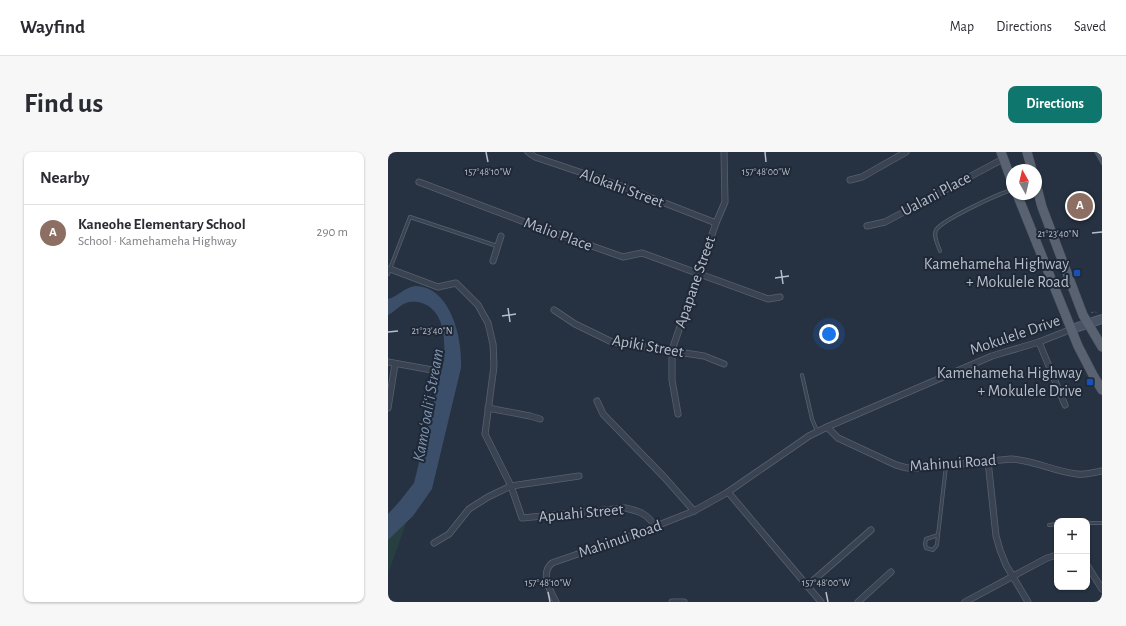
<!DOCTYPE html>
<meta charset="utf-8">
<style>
body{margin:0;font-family:"Alegreya Sans",sans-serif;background:#f7f7f7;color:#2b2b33}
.controls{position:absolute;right:12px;bottom:12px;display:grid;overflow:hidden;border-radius:8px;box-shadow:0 1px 3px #0004}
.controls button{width:36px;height:36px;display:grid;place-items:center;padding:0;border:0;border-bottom:1px solid #e1e1e2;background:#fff;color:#2b2b33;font:20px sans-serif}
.compass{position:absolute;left:618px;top:12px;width:36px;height:36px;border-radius:50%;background:#fff;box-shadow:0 1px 3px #0004;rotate:352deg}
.you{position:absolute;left:441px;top:182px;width:14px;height:14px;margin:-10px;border:3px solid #fff;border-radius:50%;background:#1a73e8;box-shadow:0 0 0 6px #1a73e833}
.badge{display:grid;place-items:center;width:26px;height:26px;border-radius:50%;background:#0f766e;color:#fff;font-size:13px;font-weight:700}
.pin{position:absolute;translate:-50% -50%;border:2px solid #fff;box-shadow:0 1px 4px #0006}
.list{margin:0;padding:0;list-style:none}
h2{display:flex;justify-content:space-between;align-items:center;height:52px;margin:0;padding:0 16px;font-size:17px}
h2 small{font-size:13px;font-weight:400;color:#7c7c81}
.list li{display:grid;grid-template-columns:26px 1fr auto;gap:12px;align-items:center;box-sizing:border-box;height:56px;padding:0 16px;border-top:1px solid #e1e1e2}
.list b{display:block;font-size:15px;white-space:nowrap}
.list p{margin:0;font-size:13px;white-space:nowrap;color:#7c7c81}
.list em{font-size:13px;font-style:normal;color:#7c7c81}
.map{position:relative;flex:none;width:714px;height:450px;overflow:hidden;border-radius:8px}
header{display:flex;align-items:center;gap:24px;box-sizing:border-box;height:56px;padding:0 20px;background:#fff;border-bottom:1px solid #e1e1e2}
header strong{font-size:19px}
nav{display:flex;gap:22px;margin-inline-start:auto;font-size:14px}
.intro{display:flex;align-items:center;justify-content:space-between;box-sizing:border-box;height:96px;padding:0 24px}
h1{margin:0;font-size:28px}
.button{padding:10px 18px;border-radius:8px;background:#0f766e;color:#fff;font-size:14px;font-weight:700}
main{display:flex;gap:24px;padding:0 24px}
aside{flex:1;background:#fff;border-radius:8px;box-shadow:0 1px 3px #0004}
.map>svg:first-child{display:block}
.green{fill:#283f42}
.water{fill:#3b4e6a}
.building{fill:#4c586a}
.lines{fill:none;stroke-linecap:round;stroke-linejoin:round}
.lane-casing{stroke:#58616e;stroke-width:4}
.street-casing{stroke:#58616e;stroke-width:7}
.secondary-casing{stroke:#58616e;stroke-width:10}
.primary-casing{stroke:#444c5a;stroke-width:10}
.path{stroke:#465c5f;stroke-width:1;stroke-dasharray:3 3;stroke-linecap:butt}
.lane{stroke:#3a4351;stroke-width:2.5}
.street{stroke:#3a4351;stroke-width:5.5}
.secondary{stroke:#485264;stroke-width:8}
.primary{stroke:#586271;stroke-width:9}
.ticks{fill:none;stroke:#b7becb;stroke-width:1.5}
.transit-dot{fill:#1a4fb4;stroke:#1f2836;stroke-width:1.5}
.labels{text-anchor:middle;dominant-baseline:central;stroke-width:4;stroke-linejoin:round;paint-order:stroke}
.street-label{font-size:16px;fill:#b7becb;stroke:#1f2836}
.poi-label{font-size:16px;fill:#b7becb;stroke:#1f2836;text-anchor:end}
.water-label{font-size:17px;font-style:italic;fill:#7e94b2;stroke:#1f2836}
.ticks-label{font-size:10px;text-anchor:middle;fill:#b7becb;stroke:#1f2836;stroke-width:4;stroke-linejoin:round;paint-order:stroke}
</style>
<header>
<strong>Wayfind</strong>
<nav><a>Map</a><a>Directions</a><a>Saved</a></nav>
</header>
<div class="intro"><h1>Find us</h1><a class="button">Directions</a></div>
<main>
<aside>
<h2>Nearby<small></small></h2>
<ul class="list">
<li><span class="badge" style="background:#8d6e63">A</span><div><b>Kaneohe Elementary School</b><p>School · Kamehameha Highway</p></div><em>290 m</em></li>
</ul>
</aside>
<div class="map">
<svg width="714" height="450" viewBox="0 0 714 450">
<rect width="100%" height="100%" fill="#263141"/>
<path class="green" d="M0,361L18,372L0,422Z"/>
<path class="water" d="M27,134C63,134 75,188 73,216L44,337L25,364L0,388V362L11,350L26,331L56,208C57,188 57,159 34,151C29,150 23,149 18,151C12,153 6,160 0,163V147C11,144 15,136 27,134Z"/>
<path class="building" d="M706,0H714V14Z"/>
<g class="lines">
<defs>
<g id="lane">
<path d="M552,99C550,93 545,84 548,78C554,68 612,41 624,38"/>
<path d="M0,122L22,65L109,94"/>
<path d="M414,223L424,267L429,279"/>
<path d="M699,371H714"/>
<path d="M661,373L669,372"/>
<path d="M550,383L538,387L537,392L538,396L545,398L549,393L550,383L558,314"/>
</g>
<g id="street">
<path d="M140,0L147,5L233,34L328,71"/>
<path d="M462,28L474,25L518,0"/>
<path d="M31,30L139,71L235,105L254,101L380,147L392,145"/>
<path d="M479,74L497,70L615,7"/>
<path d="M105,109L113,84"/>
<path d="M2,117L50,135L68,131L90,153L100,171L105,192L106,214L97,282L123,334L134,366L237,356C252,359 259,362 268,375"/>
<path d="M166,158L187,172L224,190L316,204L336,212"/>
<path d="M651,190L677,253"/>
<path d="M0,210L44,218"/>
<path d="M209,249L215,262L277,326L306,359"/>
<path d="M0,256L7,212"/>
<path d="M100,256L142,264L152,267"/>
<path d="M290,262L284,228V198L328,71L337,50L336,0"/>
<path d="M439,275L604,204L651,190L684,177"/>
<path d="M600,309L608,384L612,398L618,413L640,450"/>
<path d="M340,340L433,450"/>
<path d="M46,391L61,382L81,357L100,345L123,334L191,324"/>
<path d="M699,413L714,437"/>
<path d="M419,434L483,378"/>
<path d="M168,450C162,439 152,421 164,411L253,380L306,359L340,340L421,284L439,275L450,286L508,313L519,316H533L623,307C646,308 667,320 689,322C698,323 706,321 714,319"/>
<path d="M284,450H296"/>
<path d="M470,450L503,420"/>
<path d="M577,450L659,406L669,403"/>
</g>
<path id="secondary" d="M684,177L714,167"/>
<g id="primary">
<path d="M613,0L624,30"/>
<path d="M639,0L644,18"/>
<path d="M648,32L654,55L695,163L714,195"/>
<path d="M629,42L690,194L705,223L714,238"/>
</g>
</defs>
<use href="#lane" class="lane-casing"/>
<use href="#street" class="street-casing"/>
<use href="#secondary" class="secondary-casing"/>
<use href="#primary" class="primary-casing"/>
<path class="path" d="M703,161L708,159V161"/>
<use href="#lane" class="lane"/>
<use href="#street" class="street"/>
<use href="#secondary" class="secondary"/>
<use href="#primary" class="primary"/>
</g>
<path class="ticks" d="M98,0L100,10M377,0L378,10M704,81L714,80M393,118L395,132M387,126L401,124M120,156L122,170M114,164L128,162M0,180L10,179M160,440L162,450M438,440L440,450"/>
<g class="transit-dot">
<rect x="685" y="117" width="8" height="8" rx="2"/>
<rect x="698" y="226" width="8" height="8" rx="2"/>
</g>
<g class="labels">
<g class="street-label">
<text transform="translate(234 36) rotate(20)">Alokahi Street</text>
<text transform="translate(548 42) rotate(-28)">Ualani Place</text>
<text transform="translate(170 82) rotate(20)">Malio Place</text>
<text transform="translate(307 130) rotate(-71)">Apapane Street</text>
<text transform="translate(627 183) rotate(-19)">Mokulele Drive</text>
<text transform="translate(260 194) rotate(10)">Apiki Street</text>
<text transform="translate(565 311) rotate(-4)">Mahinui Road</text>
<text transform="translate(193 361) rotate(-5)">Apuahi Street</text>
<text transform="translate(232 387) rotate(-19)">Mahinui Road</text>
</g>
<g class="poi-label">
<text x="681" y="112">Kamehameha Highway<tspan x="681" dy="18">+ Mokulele Road</tspan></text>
<text x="694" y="221">Kamehameha Highway<tspan x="694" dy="18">+ Mokulele Drive</tspan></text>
</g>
<g class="water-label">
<text transform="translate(40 253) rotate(-80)">Kamoʻoaliʻi Stream</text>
</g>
</g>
<g class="ticks-label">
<text x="100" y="23">157°48'10"W</text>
<text x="378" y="23">157°48'00"W</text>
<text x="670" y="85">21°23'40"N</text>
<text x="44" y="182">21°23'40"N</text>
<text x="160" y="434">157°48'10"W</text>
<text x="438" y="434">157°48'00"W</text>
</g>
</svg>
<div class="controls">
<button>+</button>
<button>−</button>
</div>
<svg class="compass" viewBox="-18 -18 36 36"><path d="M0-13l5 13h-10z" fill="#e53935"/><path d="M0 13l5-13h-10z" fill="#7c7c81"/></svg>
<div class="you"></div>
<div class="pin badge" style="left:692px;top:54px;background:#8d6e63">A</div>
</div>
</main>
